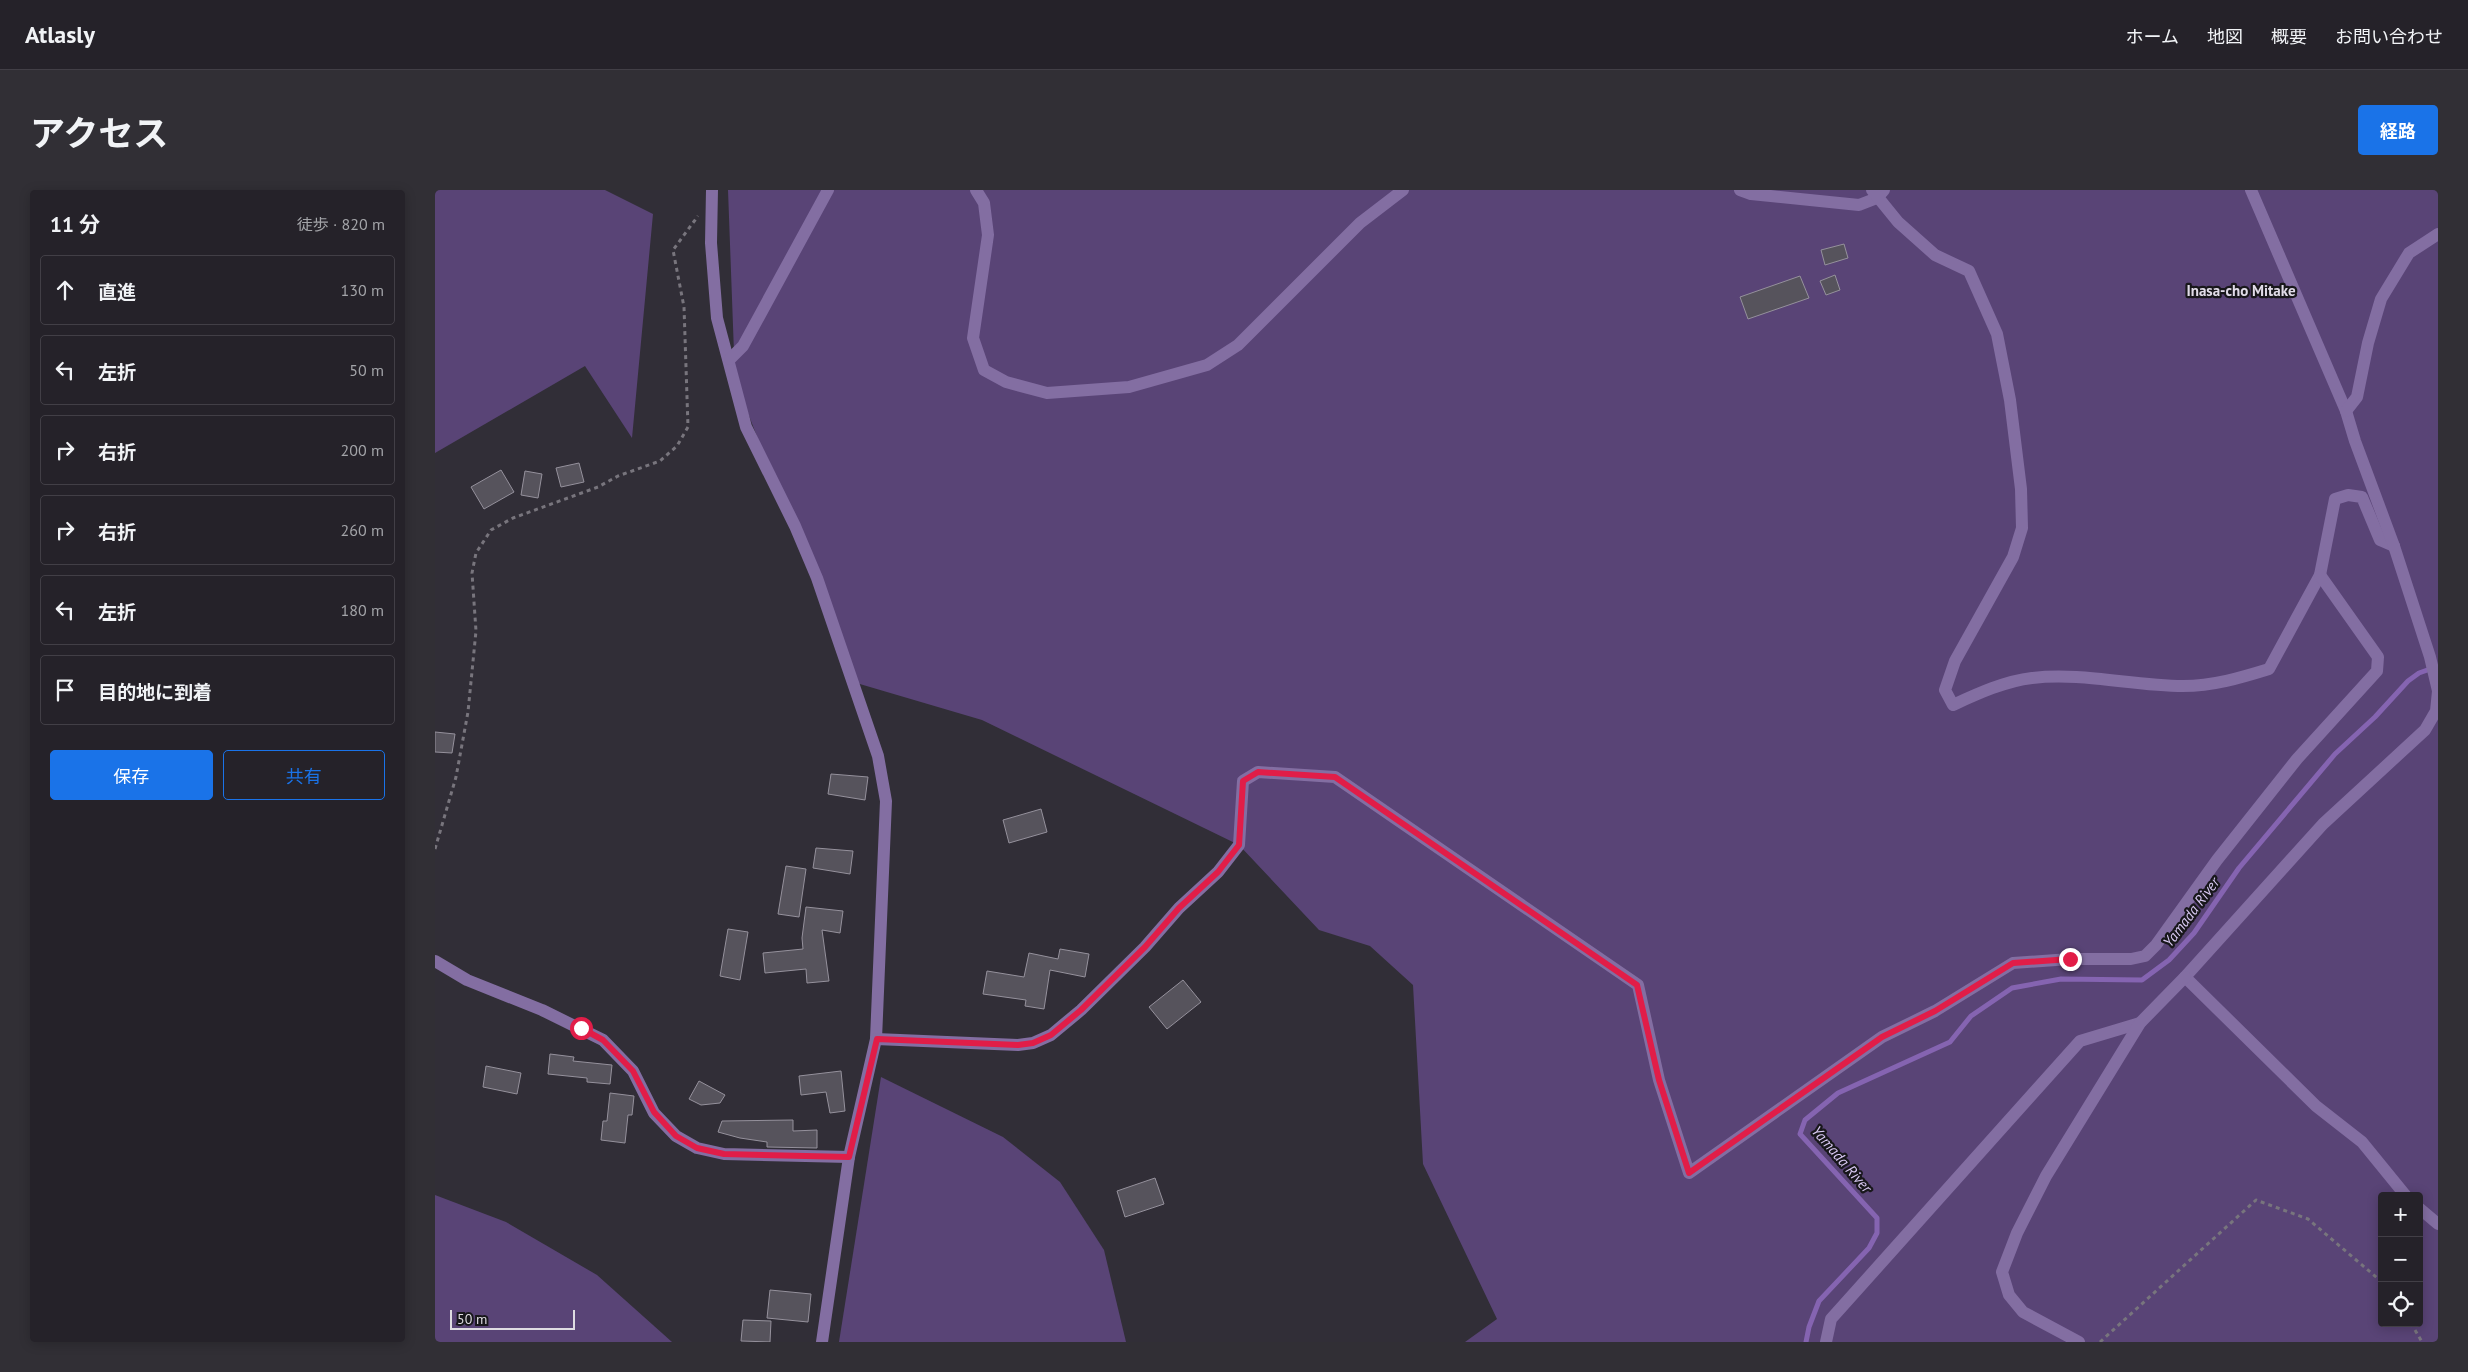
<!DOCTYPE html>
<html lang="ja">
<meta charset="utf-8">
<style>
body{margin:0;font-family:"PT Sans","Noto Sans JP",sans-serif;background:#312f35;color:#f1f3f6}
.controls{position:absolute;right:15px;bottom:15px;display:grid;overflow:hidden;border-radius:5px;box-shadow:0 2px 12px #0003}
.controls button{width:45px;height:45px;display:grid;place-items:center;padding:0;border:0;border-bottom:1px solid #423f46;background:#252229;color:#f1f3f6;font:25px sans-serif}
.scale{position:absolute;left:15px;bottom:12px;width:125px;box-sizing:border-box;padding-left:5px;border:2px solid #dedce1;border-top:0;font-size:14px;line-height:18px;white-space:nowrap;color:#dedce1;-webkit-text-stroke:4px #18171b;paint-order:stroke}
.stop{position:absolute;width:15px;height:15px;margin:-11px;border:4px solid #e11d48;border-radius:50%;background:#fff}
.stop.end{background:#e11d48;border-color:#fff;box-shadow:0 1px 5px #0008}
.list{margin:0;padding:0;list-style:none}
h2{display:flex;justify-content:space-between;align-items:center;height:65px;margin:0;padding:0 20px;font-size:21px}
h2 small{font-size:16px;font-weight:400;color:#a3a4a8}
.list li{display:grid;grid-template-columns:32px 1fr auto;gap:15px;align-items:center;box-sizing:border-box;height:70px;margin:0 10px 10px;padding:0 10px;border:1px solid #423f46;border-radius:5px}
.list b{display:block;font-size:19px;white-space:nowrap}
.list em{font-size:16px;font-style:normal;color:#a3a4a8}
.actions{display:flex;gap:10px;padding:15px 20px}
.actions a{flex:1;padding:11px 0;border:1px solid #1a73e8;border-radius:5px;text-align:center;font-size:18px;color:#1a73e8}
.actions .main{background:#1a73e8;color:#fff}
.icon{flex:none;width:28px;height:28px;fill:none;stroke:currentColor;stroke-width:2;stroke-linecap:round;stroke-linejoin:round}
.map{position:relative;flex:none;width:2003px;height:1152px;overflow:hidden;border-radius:5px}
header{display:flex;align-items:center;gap:30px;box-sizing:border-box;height:70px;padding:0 25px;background:#252229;border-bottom:1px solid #423f46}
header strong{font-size:24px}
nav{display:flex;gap:28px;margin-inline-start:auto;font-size:18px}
.intro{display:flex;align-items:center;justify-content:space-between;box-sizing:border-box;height:120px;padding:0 30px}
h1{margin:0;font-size:35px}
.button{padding:12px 22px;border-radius:5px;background:#1a73e8;color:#fff;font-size:18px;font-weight:700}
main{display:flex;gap:30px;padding:0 30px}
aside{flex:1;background:#252229;border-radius:5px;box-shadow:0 2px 12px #0003}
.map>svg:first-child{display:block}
.green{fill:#594476;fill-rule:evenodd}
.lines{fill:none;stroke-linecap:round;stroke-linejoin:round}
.stream{stroke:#8564b1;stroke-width:5}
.building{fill:#56535c;stroke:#95919c}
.path{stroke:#78757d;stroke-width:3;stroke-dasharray:4 4;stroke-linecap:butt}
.minor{stroke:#836ea2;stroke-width:12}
.route{stroke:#e11d48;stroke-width:6}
.labels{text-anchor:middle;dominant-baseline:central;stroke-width:4.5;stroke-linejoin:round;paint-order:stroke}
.neighbourhood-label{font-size:15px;font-weight:bold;fill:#e1dce8;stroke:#18171b}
.water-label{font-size:15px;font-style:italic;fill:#d9c9f3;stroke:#18171b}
</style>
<header>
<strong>Atlasly</strong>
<nav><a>ホーム</a><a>地図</a><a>概要</a><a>お問い合わせ</a></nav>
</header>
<div class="intro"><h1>アクセス</h1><a class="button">経路</a></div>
<main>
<aside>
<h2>11 分<small>徒歩 · 820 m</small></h2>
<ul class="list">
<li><svg class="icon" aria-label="ahead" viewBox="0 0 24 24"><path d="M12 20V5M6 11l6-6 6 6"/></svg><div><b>直進</b></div><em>130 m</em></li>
<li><svg class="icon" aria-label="left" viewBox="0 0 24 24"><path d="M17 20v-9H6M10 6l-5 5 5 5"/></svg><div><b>左折</b></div><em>50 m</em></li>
<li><svg class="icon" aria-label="right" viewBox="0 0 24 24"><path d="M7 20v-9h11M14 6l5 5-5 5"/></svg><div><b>右折</b></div><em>200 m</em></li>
<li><svg class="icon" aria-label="right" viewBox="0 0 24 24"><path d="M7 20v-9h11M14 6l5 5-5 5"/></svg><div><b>右折</b></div><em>260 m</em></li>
<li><svg class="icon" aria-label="left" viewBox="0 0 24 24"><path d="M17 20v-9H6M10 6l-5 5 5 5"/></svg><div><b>左折</b></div><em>180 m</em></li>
<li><svg class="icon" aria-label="arrive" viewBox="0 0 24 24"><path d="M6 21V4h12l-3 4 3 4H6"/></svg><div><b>目的地に到着</b></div></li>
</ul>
<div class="actions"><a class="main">保存</a><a>共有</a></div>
</aside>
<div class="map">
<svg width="2003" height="1152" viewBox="0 0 2003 1152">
<rect width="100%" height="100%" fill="#312e37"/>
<g class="green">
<path d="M0,0H170L218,24L197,248L150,176L0,263Z"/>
<path d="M293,0H2003V1152H1030L1062,1129L988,974L978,795L935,756L884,740L804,655L547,530L418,492L300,190ZM1947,1006H1984V1133H1947Z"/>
<path d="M446,887L568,947L625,992L669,1060L691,1152H404Z"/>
<path d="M0,1005L71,1032L162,1085L237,1152H0Z"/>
</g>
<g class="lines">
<path class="stream" d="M1371,1152L1374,1137L1384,1111L1434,1058L1442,1043V1028L1365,944L1370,930L1403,903L1515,852L1536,826L1577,798L1626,789L1707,790L1734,770L1759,743L1804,678L1900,564L1940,527L1973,491L1984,483L1998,478"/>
</g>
<g class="building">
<path d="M1409,54L1413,68L1390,75L1386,60Z"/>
<path d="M1400,85L1405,100L1391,105L1385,91Z"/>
<path d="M1365,86L1374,108L1313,129L1305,107Z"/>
<path d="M144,273L149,292L126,297L121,278Z"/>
<path d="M66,280L79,302L49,319L36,297Z"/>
<path d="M90,281L107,284L103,308L86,305Z"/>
<path d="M0,542L20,544L17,563L0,562Z"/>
<path d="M396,584L433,587L430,610L393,604Z"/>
<path d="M606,619L612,642L574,653L568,630Z"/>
<path d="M381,658L418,661L415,684L378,678Z"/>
<path d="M351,676L371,679L364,727L343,724Z"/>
<path d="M371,717L408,721L405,743L387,740L394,791L372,793L371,779L330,783L328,763L368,759L367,748Z"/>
<path d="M293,739L313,742L305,790L285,786Z"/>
<path d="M625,759L654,764L650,787L615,780L609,819L590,816L591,810L548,804L552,781L589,787L594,763L623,769Z"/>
<path d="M748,790L766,812L732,839L714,817Z"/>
<path d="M115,864L139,867L138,871L177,875L175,894L152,892V888L113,884Z"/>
<path d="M51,876L86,883L82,904L48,897Z"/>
<path d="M406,881L410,921L395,923L391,902L366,905L364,886Z"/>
<path d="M264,891L290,905L285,913L266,915L254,909Z"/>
<path d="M175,903L199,906L197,925H193L190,953L166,950L168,931H172Z"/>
<path d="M358,930V941L382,940V958L332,957V952L305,948L283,942L287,931Z"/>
<path d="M720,988L729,1014L690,1027L682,1001Z"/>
<path d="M335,1100L376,1104L373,1132L332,1128Z"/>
<path d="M308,1130L336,1131L335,1152L306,1151Z"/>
</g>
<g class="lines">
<g class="path">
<path d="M0,659L21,587L33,522L41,441L37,383L41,363L56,340L78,328L163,297L183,286L225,271L242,256L253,237L249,117L238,60L263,26"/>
<path d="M1976,1133L1987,1152"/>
<path d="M1665,1152L1821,1010L1873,1029L1947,1092"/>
</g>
<g class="minor">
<path d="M277,0L276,53L282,128L311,237L360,336L382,388L443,566L451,611L441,849L414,967L387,1152"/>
<path d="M541,0L549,13L553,45L538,148L549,180L571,192L612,203L694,197L772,175L803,155L925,33L968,0"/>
<path d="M1305,0L1316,4L1424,15L1442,8L1449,0"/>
<path d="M1437,0L1463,32L1500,65L1534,81L1562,144L1575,210L1586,299L1587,338L1578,367L1520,471L1510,500L1518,515C1542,504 1570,491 1597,488C1647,482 1698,496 1748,496C1778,496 1805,488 1834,479L1885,385L1900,309L1913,305L1927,307L1945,350L1959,356"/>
<path d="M1816,0L1911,221L1920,251L1959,356L1995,467L2003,501"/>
<path d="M295,169L308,156L393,0"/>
<path d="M1911,221L1922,207L1933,153L1946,109L1974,63L2003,44"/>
<path d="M0,771L32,790L107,820L168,850L198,881L219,923L241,946L262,958L289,964L414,967"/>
<path d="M441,849L583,855L598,853L616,845L646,820L710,757L744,718L783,682L804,655L808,591L823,582L900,587L1203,795L1224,890L1254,983L1447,847L1500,821L1578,773L1635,769H1696L1710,766L1721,755L1782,670L1862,569L1942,481L1943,467L1885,385"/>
<path d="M1971,1006L1927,952L1881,916L1750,787L1888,634L1990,540L2001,521L2003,501"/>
<path d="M1984,1018L2003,1034"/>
<path d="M1391,1152L1396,1129L1645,851L1705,833"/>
<path d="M1644,1152L1588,1122L1574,1105L1567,1082L1582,1043L1611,986L1697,846L1705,833L1750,787"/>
</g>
</g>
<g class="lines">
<path class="route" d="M146,838L168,850L198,881L219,922L241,946L262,958L289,964L414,967L442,849L583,855L598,853L616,845L646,820L710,757L744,718L783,682L804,655L808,591L823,582L900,587L1202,795L1224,890L1254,983L1447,847L1500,821L1578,773L1635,769"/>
</g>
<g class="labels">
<g class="neighbourhood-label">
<text x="1806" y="100">Inasa-cho Mitake</text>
</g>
<g class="water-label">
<text transform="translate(1756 722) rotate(-53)">Yamada River</text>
<text transform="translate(1407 969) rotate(49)">Yamada River</text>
</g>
</g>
</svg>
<div class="controls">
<button>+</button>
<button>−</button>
<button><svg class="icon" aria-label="locate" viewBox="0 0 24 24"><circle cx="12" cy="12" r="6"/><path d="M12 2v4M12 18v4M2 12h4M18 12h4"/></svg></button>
</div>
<div class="scale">50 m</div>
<div class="stop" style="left:146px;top:838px"></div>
<div class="stop end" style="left:1635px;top:769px"></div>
</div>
</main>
